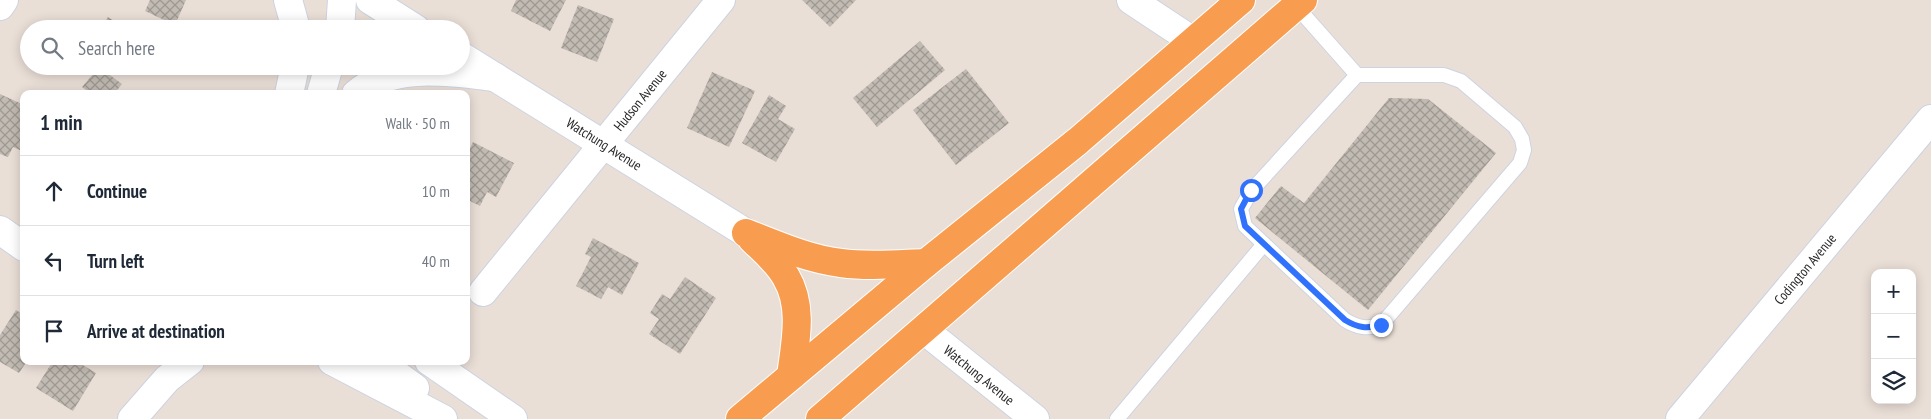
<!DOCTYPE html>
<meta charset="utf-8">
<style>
body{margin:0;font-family:"PT Sans Narrow",sans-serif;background:#f6f6f7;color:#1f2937}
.controls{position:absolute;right:15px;bottom:15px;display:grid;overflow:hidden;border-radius:10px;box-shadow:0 2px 12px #0003}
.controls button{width:45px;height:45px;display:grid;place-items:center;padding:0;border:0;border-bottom:1px solid #e0e1e3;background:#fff;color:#1f2937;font:25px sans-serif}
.stop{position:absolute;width:15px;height:15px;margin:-11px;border:4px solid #3172fd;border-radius:50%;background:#fff}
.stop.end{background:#3172fd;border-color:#fff;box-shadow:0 1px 5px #0008}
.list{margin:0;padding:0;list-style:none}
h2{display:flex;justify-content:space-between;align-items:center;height:65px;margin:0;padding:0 20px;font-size:21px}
h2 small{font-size:16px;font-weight:400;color:#747a83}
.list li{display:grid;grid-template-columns:32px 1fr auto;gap:15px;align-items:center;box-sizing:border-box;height:70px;padding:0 20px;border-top:1px solid #e0e1e3}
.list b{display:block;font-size:19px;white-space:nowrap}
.list em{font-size:16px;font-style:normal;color:#747a83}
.icon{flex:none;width:28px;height:28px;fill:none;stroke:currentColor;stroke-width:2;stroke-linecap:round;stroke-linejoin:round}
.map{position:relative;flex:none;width:1931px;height:419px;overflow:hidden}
.search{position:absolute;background:#fff;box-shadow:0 2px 12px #0003;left:20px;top:20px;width:450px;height:55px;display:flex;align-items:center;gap:12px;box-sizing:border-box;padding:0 18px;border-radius:28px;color:#747a83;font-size:19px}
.panel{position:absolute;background:#fff;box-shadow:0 2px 12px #0003;left:20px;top:90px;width:450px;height:275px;border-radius:10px}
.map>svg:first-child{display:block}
.building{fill:url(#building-cross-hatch)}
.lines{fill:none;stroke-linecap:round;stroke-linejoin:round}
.service-casing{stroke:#ccd3e1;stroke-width:16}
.minor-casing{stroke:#ccd3e1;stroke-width:30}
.tertiary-casing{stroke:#ccd3e1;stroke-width:30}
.secondary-casing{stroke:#ccd3e1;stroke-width:30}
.trunk-casing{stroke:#fff;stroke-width:30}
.service{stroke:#fff;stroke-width:14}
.minor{stroke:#fff;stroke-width:28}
.tertiary{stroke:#fff;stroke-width:28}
.secondary{stroke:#fff;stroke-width:28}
.trunk{stroke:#f89d50;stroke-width:28}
.route{stroke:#3172fd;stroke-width:6}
.labels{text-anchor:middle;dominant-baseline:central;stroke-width:4;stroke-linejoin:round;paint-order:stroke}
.street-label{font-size:14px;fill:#272727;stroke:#fff}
</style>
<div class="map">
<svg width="1931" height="419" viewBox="0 0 1931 419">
<defs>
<pattern id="building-cross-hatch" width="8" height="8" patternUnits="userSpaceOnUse" patternTransform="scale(1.25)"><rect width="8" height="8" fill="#c2bbb3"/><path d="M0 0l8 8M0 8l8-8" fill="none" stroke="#9e9892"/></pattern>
</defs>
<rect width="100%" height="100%" fill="#eadfd7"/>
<g class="building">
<path d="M150,0H186L175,25L145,11Z"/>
<path d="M516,0H566L550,31L511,11Z"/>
<path d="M802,0H856L830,27Z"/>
<path d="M578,5L614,19L597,62L561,48Z"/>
<path d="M108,17L126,29H100Z"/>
<path d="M920,41L945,70L877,127L853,98Z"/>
<path d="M99,67L122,84L114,94H91L82,87Z"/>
<path d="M966,69L1009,123L956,165L913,110Z"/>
<path d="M712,72L755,91L729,147L687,128Z"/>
<path d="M0,94L24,105V152L13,147L8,157L0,154Z"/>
<path d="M769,95L786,106L778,119L795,129L776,162L742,143Z"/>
<path d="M1389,98L1428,99L1496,153L1368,310L1255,218L1281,186L1304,203Z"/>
<path d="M473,142L514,163L496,197L487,192L480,206L466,199V156Z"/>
<path d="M593,238L639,263L622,295L608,287L601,299L576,286L591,257L585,254Z"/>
<path d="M685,277L716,298L680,354L649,334L659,319L650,313L662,294L670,299Z"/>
<path d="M16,310L24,315V361H27L19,373L0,362V335Z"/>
<path d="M53,361H76L96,373L73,411L36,388Z"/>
</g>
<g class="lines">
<defs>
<g id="service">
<path d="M1264,244L1245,226L1241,209L1251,191L1357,75"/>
<path d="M1117,419L1264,244L1345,320C1358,328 1367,329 1381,325L1520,163L1524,150L1522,139L1515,127L1461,81L1444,75H1357L1296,6"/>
</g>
<g id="minor">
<path d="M1131,0L1193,41"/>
<path d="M0,6L4,0"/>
<path d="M0,230L24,247"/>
<path d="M483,292L721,0"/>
<path d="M1680,419L1931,119"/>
</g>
<g id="tertiary">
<path d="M370,0L416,29"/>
<path d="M461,56L746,233"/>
<path d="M924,330L1035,419"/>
</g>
<g id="secondary">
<path d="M288,0L296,29"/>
<path d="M340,29L342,0"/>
<path d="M289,94L295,66"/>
<path d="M321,94L329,66"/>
<path d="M356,94C392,62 451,72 495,77"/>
<path d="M332,361L443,419"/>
<path d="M378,361L415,388"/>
<path d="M429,361L513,419"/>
<path d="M132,419L167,379L190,361"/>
</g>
<g id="trunk">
<path d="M746,233C777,245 808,259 841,263C869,267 898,264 926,263"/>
<path d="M752,239C764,251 778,262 786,277C804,307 795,344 791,376"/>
<path d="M740,419L926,263L1078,141L1241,0"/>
<path d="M820,419L1303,0"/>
</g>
</defs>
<use href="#service" class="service-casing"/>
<use href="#minor" class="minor-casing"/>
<use href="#tertiary" class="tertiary-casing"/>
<use href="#secondary" class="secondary-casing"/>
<use href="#trunk" class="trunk-casing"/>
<use href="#service" class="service"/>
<use href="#minor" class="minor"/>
<use href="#tertiary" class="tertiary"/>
<use href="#secondary" class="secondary"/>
<use href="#trunk" class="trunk"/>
</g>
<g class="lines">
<path class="route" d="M1251,190L1241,209L1245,226L1345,320C1358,328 1367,329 1381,325"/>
</g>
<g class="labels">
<g class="street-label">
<text transform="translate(640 100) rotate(-51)">Hudson Avenue</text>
<text transform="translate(604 144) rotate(32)">Watchung Avenue</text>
<text transform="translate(1805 269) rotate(-50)">Codington Avenue</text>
<text transform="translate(979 375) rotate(39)">Watchung Avenue</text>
</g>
</g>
</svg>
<div class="controls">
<button>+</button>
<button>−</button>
<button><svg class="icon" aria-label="layers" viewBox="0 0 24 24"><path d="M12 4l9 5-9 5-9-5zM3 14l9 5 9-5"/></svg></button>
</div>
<div class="stop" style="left:1251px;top:190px"></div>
<div class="stop end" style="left:1381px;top:325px"></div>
<div class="search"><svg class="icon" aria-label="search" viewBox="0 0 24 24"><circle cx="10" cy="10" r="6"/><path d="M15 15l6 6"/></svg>Search here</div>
<section class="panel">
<h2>1 min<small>Walk · 50 m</small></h2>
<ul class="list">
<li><svg class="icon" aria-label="ahead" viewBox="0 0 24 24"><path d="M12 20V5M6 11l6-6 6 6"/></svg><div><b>Continue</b></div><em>10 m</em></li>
<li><svg class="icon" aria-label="left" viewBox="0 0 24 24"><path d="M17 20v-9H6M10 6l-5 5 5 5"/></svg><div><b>Turn left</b></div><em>40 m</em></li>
<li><svg class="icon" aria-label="arrive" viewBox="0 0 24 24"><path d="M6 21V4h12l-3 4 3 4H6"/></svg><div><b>Arrive at destination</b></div></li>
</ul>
</section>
</div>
